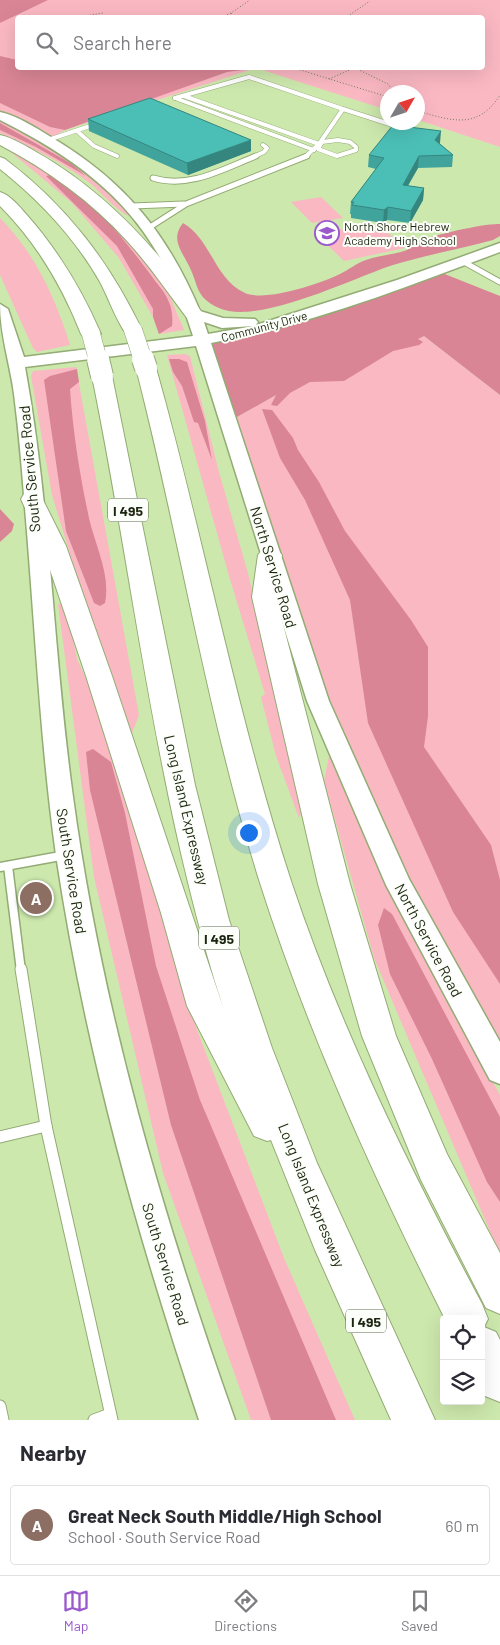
<!DOCTYPE html>
<meta charset="utf-8">
<style>
body{margin:0;font-family:Barlow,sans-serif;background:#f2f2f3;color:#2b2b33}
.controls{position:absolute;right:15px;bottom:15px;display:grid;overflow:hidden;border-radius:5px;box-shadow:0 5px 20px #0002}
.controls button{width:45px;height:45px;display:grid;place-items:center;padding:0;border:0;border-bottom:1px solid #e1e1e2;background:#fff;color:#2b2b33;font:25px sans-serif}
.compass{position:absolute;left:380px;top:85px;width:45px;height:45px;border-radius:50%;background:#fff;box-shadow:0 5px 20px #0002;rotate:51deg}
.you{position:absolute;left:248px;top:832px;width:18px;height:18px;margin:-12px;border:4px solid #fff;border-radius:50%;background:#1a73e8;box-shadow:0 0 0 8px #1a73e833}
.badge{display:grid;place-items:center;width:32px;height:32px;border-radius:50%;background:#9b59ce;color:#fff;font-size:16px;font-weight:700}
.pin{position:absolute;translate:-50% -50%;border:2px solid #fff;box-shadow:0 1px 5px #0006}
.list{margin:0;padding:0;list-style:none}
h2{display:flex;justify-content:space-between;align-items:center;height:65px;margin:0;padding:0 20px;font-size:21px}
h2 small{font-size:16px;font-weight:400;color:#7c7c81}
.list li{display:grid;grid-template-columns:32px 1fr auto;gap:15px;align-items:center;box-sizing:border-box;height:80px;margin:0 10px 10px;padding:0 10px;border:1px solid #e1e1e2;border-radius:5px}
.list b{display:block;font-size:19px;white-space:nowrap}
.list p{margin:0;font-size:16px;white-space:nowrap;color:#7c7c81}
.list em{font-size:16px;font-style:normal;color:#7c7c81}
.icon{flex:none;width:28px;height:28px;fill:none;stroke:currentColor;stroke-width:2;stroke-linecap:round;stroke-linejoin:round}
.map{position:relative;flex:none;width:500px;height:1420px;overflow:hidden}
.search{position:absolute;background:#fff;box-shadow:0 5px 20px #0002;left:15px;right:15px;top:15px;height:55px;display:flex;align-items:center;gap:12px;box-sizing:border-box;padding:0 18px;border-radius:5px;color:#7c7c81;font-size:19px}
.sheet{height:155px;background:#fff}
nav{display:flex;justify-content:space-around;align-items:center;box-sizing:border-box;height:70px;border-top:1px solid #e1e1e2;background:#fff;font-size:14px;color:#7c7c81}
nav a{display:grid;justify-items:center;gap:2px}
nav .on{color:#9b59ce}
.map>svg:first-child{display:block}
.green{fill:#fab8c3;fill-rule:evenodd}
.forest{fill:#d98595}
.lines{fill:none;stroke-linecap:round;stroke-linejoin:round}
.service-far3-casing{stroke:#93ab74;stroke-width:5}
.service-far2-casing{stroke:#93ab74;stroke-width:7}
.service-far1-casing{stroke:#93ab74;stroke-width:11}
.service-casing{stroke:#93ab74;stroke-width:13}
.secondary-casing{stroke:#93ab74;stroke-width:3}
.motorway-casing{stroke:#93ab74;stroke-width:2}
.path{stroke:#6e7f58;stroke-width:1;stroke-dasharray:1 2;stroke-linecap:butt}
.service-far3{stroke:#fff;stroke-width:4}
.service-far2{stroke:#fff;stroke-width:5}
.service-far1{stroke:#fff;stroke-width:8}
.service{stroke:#fff;stroke-width:11}
.secondary{fill:#fff;fill-rule:evenodd}
.motorway{fill:#fff;fill-rule:evenodd}
.motorway-bridge-far1-casing{stroke:#93ab74;stroke-width:19;stroke-linecap:butt}
.motorway-bridge-casing{stroke:#93ab74;stroke-width:24;stroke-linecap:butt}
.motorway-bridge-far1{stroke:#fff;stroke-width:18}
.motorway-bridge{stroke:#fff;stroke-width:22}
.wall{fill:#40a49d}
.shaded-wall{fill:#34867f}
.building{fill:#4bbfb6;stroke:#34867f}
.labels{text-anchor:middle;dominant-baseline:central;stroke-width:4;stroke-linejoin:round;paint-order:stroke}
.far-poi-label{font-size:12px;fill:#1c250f;stroke:#fcfff9;text-anchor:start}
.far-street-label{font-size:12px;fill:#1c250f;stroke:#fcfff9}
.shield{fill:#fcfff9;stroke:#5f6655;stroke-width:1}
.shield-label{font-size:14px;font-weight:bold;fill:#1c250f}
.street-label{font-size:15px;fill:#1c250f;stroke:#fcfff9}
</style>
<div class="map">
<svg width="500" height="1420" viewBox="0 0 500 1420">
<rect width="100%" height="100%" fill="#cde8ad"/>
<g class="green">
<path d="M0,0H500V147L418,120V92H388L387,110L256,68L65,130L48,140L0,115ZM18,18H482V68H18Z"/>
<path d="M0,120L45,144L81,167L132,212L133,217C121,216 101,192 91,184C64,163 31,147 0,133Z"/>
<path d="M0,143L19,151L120,227L166,287L184,330L159,334L153,317L119,258L72,203Z"/>
<path d="M321,197L343,218L312,223L291,202Z"/>
<path d="M0,218C35,253 56,299 70,345L37,352L33,348L0,275Z"/>
<path d="M370,224L379,225L405,248L344,261L316,234Z"/>
<path d="M424,336L500,395V1070L368,818L228,422L290,387Z"/>
<path d="M185,354L190,356L219,472L248,573L302,811L299,818L276,756L261,697L265,694L229,576L167,355Z"/>
<path d="M76,367L139,715L132,733L82,593L52,495L31,376L33,371Z"/>
<path d="M66,603L77,659L107,725L196,1027L284,1258L355,1420H251L163,1173L94,877L58,604Z"/>
<path d="M329,756L387,888L500,1095V1255L374,958L324,781Z"/>
</g>
<g class="forest">
<path d="M0,0H48L0,23Z"/>
<path d="M0,56L17,60L18,68H258L227,72L65,130L50,127L0,103Z"/>
<path d="M0,123L72,164L86,176L36,147L0,130Z"/>
<path d="M50,175C86,188 130,247 153,278C158,285 165,292 168,300C172,308 173,318 172,326L159,334L153,317V309L117,246L46,176Z"/>
<path d="M183,223C211,239 215,280 245,293C265,302 320,284 340,274C349,270 356,263 366,260C379,255 394,255 407,250C411,248 414,243 419,241C434,235 485,223 500,224V236L493,240C460,249 426,255 393,265C353,278 257,326 219,308C194,297 199,284 188,264C180,249 171,238 183,223Z"/>
<path d="M437,271L500,296V395L424,336L418,339L423,342L419,345L393,351L344,381L310,382L290,393L277,406L271,405L276,395L228,422L203,340L226,337Z"/>
<path d="M169,359H179L187,362L205,421L212,460L198,423L194,422L182,386L173,372Z"/>
<path d="M77,369L79,382L70,389C73,433 80,476 89,518C95,545 111,575 105,603L100,606L94,603L66,531L44,380L50,376Z"/>
<path d="M262,409L272,410L293,438L298,450L319,482L345,531L411,620L428,647V716L424,747L491,845L500,880V984L453,912L368,723L350,600L305,500L280,458Z"/>
<path d="M0,509L14,524L12,531L0,542Z"/>
<path d="M93,749L111,762L125,813L156,966L200,1100L336,1420H271L171,1125L90,790L86,752Z"/>
<path d="M384,908L392,914L500,1117V1202L487,1182L432,1059L390,974L378,925Z"/>
</g>
<g class="lines">
<defs>
<g id="service-far3">
<path d="M184,96L319,144"/>
<path d="M175,98L249,77L343,109"/>
<path d="M175,98L314,150"/>
<path d="M77,131L94,146L117,156"/>
<path d="M48,140L96,124"/>
<path d="M338,140L350,142L356,147V150L337,156L318,149L322,142Z"/>
<path d="M253,157L264,152L267,148L263,145"/>
<path d="M305,157L319,144L343,109L402,128"/>
</g>
<g id="service-far2">
<path d="M153,178C189,189 223,169 256,156"/>
<path d="M132,206L184,204"/>
<path d="M150,227L186,204L307,156"/>
<path d="M464,262L500,282"/>
</g>
<g id="service-far1">
<path d="M8,866L21,971"/>
<path d="M0,867L66,855"/>
</g>
<g id="service">
<path d="M21,969L46,1126L112,1420"/>
<path d="M0,1137L46,1126"/>
<path d="M0,1406L3,1420"/>
<path d="M94,1420L110,1414"/>
</g>
<path id="secondary" d="M0,112C18,116 36,128 51,137C125,181 167,233 200,311L223,318L255,319L258,322L256,325L397,280L500,243V252C406,287 310,325 211,343L329,701L409,879L500,1042V1084L490,1080L386,885L307,701L196,346L25,367C51,509 53,654 73,797C102,1011 163,1217 235,1420H199C137,1235 85,1048 56,855C40,740 35,624 25,508C22,470 19,432 14,394C10,364 0,335 0,304L8,309L24,357L193,336C159,225 102,171 0,120ZM204,322L222,328L254,326L208,334Z"/>
<g id="motorway">
<path d="M0,135C13,138 26,146 38,153C106,192 159,250 203,314L201,318H187C168,293 150,266 128,242C92,202 48,170 0,145Z"/>
<path d="M0,157L5,159C66,205 109,261 142,330L140,334H126C115,318 109,299 100,282C75,238 40,201 0,169Z"/>
<path d="M0,192C10,195 19,206 26,214C58,250 82,290 101,334L98,338H84L81,334C62,286 37,243 0,206Z"/>
<path d="M146,362L153,364L156,368C204,538 236,713 291,881C340,1028 409,1167 482,1304L488,1319L484,1327L496,1332L500,1340V1402L485,1396L481,1389V1319H445C374,1178 308,1033 260,883C207,714 180,539 136,368L139,364Z"/>
<path d="M102,370L109,372L112,376L195,785L229,920L272,1048L317,1163L435,1420H391L315,1250L271,1140L267,1141L254,1136L187,1006L161,913L86,676L42,546L21,499L24,494L32,492L40,494L66,546L112,676L224,1010C157,804 135,588 92,376L95,372Z"/>
<path d="M270,547L278,550L282,555L276,597L350,884L396,1036L447,1154L500,1253V1314L486,1308L421,1180L362,1036L318,884L252,597L258,555L262,550Z"/>
</g>
</defs>
<use href="#service-far3" class="service-far3-casing"/>
<use href="#service-far2" class="service-far2-casing"/>
<use href="#service-far1" class="service-far1-casing"/>
<use href="#service" class="service-casing"/>
<use href="#secondary" class="secondary-casing"/>
<use href="#motorway" class="motorway-casing"/>
<g class="path">
<path d="M72,18L103,13"/>
<path d="M219,18L231,13"/>
<path d="M236,18L231,13L250,0"/>
<path d="M345,18L370,1"/>
<path d="M294,68L388,97"/>
<path d="M355,68L388,84L394,92"/>
<path d="M329,79L354,68"/>
<path d="M418,111C452,121 478,130 500,95"/>
</g>
<use href="#service-far3" class="service-far3"/>
<use href="#service-far2" class="service-far2"/>
<use href="#service-far1" class="service-far1"/>
<use href="#service" class="service"/>
<use href="#secondary" class="secondary"/>
<use href="#motorway" class="motorway"/>
<defs>
<g id="motorway-bridge-far1">
<path d="M133,330L143,360"/>
<path d="M91,334L98,360"/>
</g>
<g id="motorway-bridge">
<path d="M98,359L102,376"/>
<path d="M143,359L146,368"/>
</g>
</defs>
<use href="#motorway-bridge-far1" class="motorway-bridge-far1-casing"/>
<use href="#motorway-bridge" class="motorway-bridge-casing"/>
<use href="#motorway-bridge-far1" class="motorway-bridge-far1"/>
<use href="#motorway-bridge" class="motorway-bridge"/>
</g>
<g class="wall">
<path d="M88,119L251,151L188,175L89,131Z"/>
<path d="M439,143L453,155L452,167L418,168L408,186L424,188L423,200L410,223L387,220L383,223L351,218V214H350L351,202L376,169L368,167L369,155Z"/>
</g>
<g class="shaded-wall">
<path d="M441,131L440,143L434,152L435,140Z"/>
<path d="M251,140V151L188,175L187,163Z"/>
<path d="M419,156L418,168L401,197L403,185Z"/>
<path d="M424,188L423,200L410,223L411,211Z"/>
<path d="M388,207L387,220L383,223L384,210Z"/>
</g>
<g class="building">
<path d="M150,98L251,140L187,163L88,119Z"/>
<path d="M393,125L441,131L435,140L453,155L419,156L403,185L424,188L411,211L388,207L384,210L352,205L354,202H351L384,158L369,155Z"/>
</g>
<defs>
<symbol id="school-ring" viewBox="-11 -11 22 22"><circle r="9.5" fill="#fcfff9" stroke="#9b59ce" stroke-width="1.5"/><path d="M0-5L7-2L0 1L-7-2ZM-4 1L0 2.5L4 1V4Q0 6-4 4Z" fill="#9b59ce"/></symbol>
</defs>
<g fill-rule="evenodd">
<use href="#school-ring" x="313" y="219" width="28" height="28"/>
</g>
<g class="labels">
<g class="far-poi-label">
<text x="344" y="226">North Shore Hebrew<tspan x="344" dy="14">Academy High School</tspan></text>
</g>
<g class="far-street-label">
<text transform="translate(264 326) rotate(-15)">Community Drive</text>
</g>
<g class="shield">
<rect x="108" y="498.5" width="40" height="23" rx="4"/>
<rect x="199" y="926.5" width="40" height="23" rx="4"/>
<rect x="346" y="1309.5" width="40" height="23" rx="4"/>
</g>
<g class="shield-label">
<text x="128" y="510">I 495</text>
<text x="219" y="938">I 495</text>
<text x="366" y="1321">I 495</text>
</g>
<g class="street-label">
<text transform="translate(29 469) rotate(-95)">South Service Road</text>
<text transform="translate(274 567) rotate(73)">North Service Road</text>
<text transform="translate(187 810) rotate(77)">Long Island Expressway</text>
<text transform="translate(72 871) rotate(81)">South Service Road</text>
<text transform="translate(429 940) rotate(62)">North Service Road</text>
<text transform="translate(312 1195) rotate(68)">Long Island Expressway</text>
<text transform="translate(166 1264) rotate(73)">South Service Road</text>
</g>
</g>
</svg>
<div class="controls">
<button><svg class="icon" aria-label="locate" viewBox="0 0 24 24"><circle cx="12" cy="12" r="6"/><path d="M12 2v4M12 18v4M2 12h4M18 12h4"/></svg></button>
<button><svg class="icon" aria-label="layers" viewBox="0 0 24 24"><path d="M12 4l9 5-9 5-9-5zM3 14l9 5 9-5"/></svg></button>
</div>
<svg class="compass" viewBox="-18 -18 36 36"><path d="M0-13l5 13h-10z" fill="#e53935"/><path d="M0 13l5-13h-10z" fill="#7c7c81"/></svg>
<div class="you"></div>
<div class="pin badge" style="left:36px;top:898px;background:#8d6e63">A</div>
<div class="search"><svg class="icon" aria-label="search" viewBox="0 0 24 24"><circle cx="10" cy="10" r="6"/><path d="M15 15l6 6"/></svg>Search here</div>
</div>
<section class="sheet">
<h2>Nearby<small></small></h2>
<ul class="list">
<li><span class="badge" style="background:#8d6e63">A</span><div><b>Great Neck South Middle/High School</b><p>School · South Service Road</p></div><em>60 m</em></li>
</ul>
</section>
<nav>
<a class="on"><svg class="icon" aria-label="map" viewBox="0 0 24 24"><path d="M3 6l6-2 6 2 6-2v14l-6 2-6-2-6 2zM9 4v14M15 6v14"/></svg>Map</a>
<a><svg class="icon" aria-label="directions" viewBox="0 0 24 24"><path d="M12 3l9 9-9 9-9-9zM9 14v-3h6M13 9l2 2-2 2"/></svg>Directions</a>
<a><svg class="icon" aria-label="saved" viewBox="0 0 24 24"><path d="M7 4h10v16l-5-4-5 4z"/></svg>Saved</a>
</nav>
